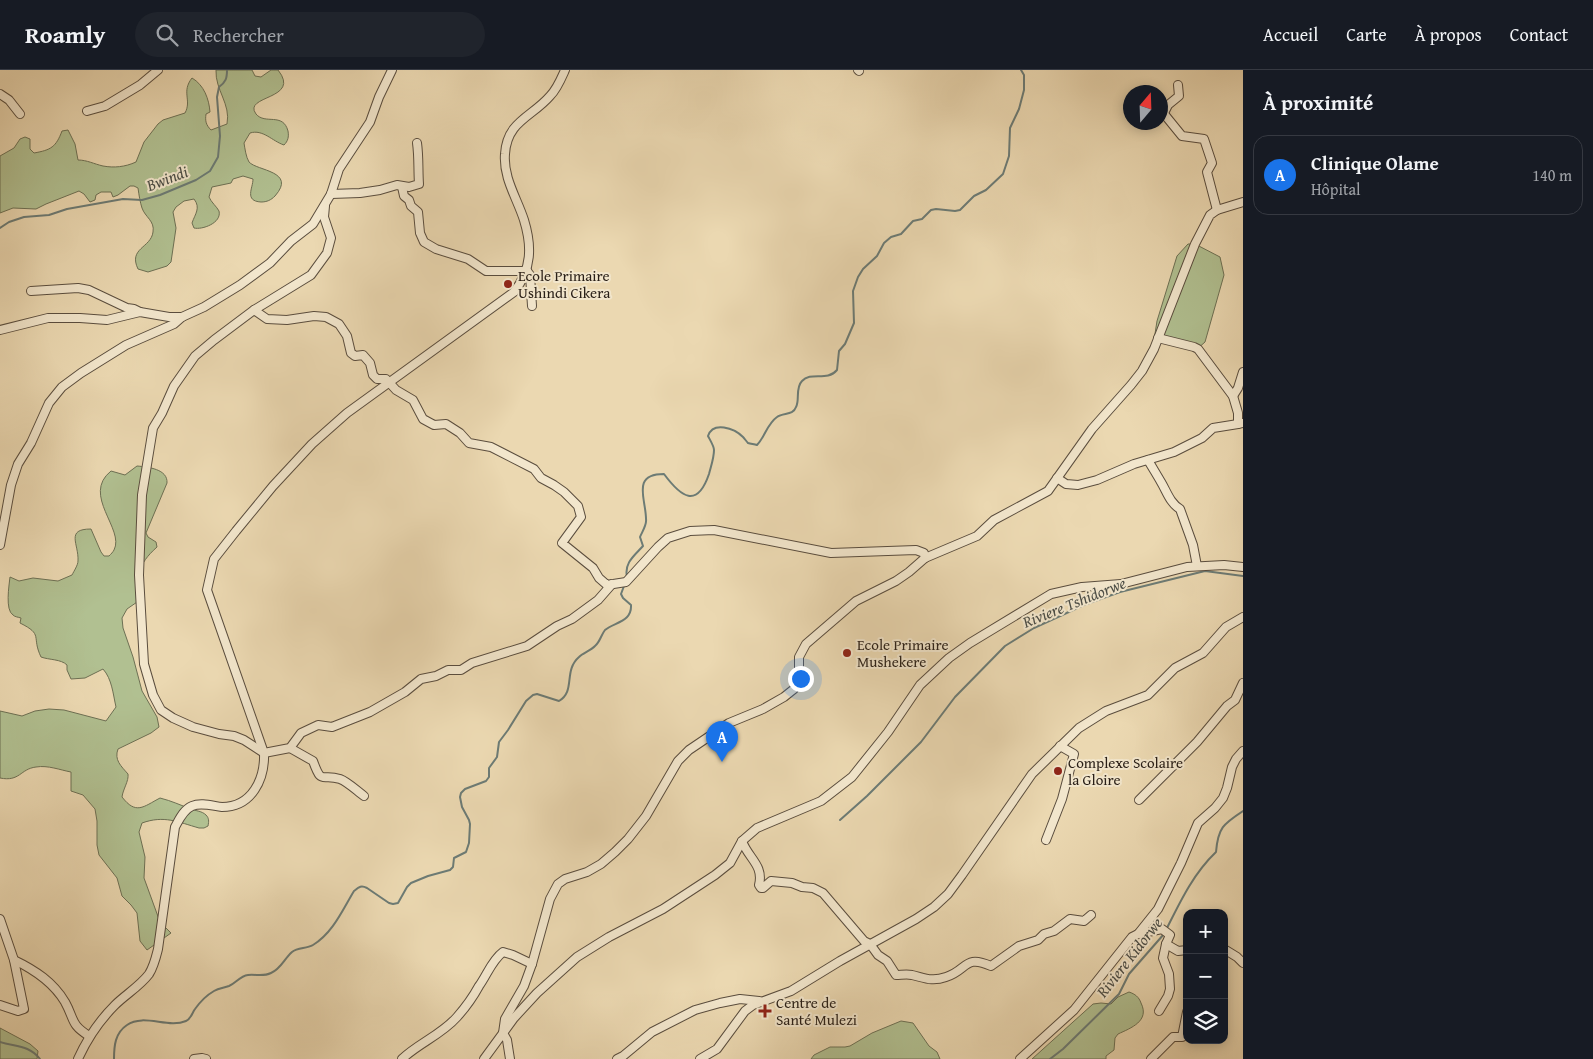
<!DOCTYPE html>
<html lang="fr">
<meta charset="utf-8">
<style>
body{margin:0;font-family:"Gentium Book Plus",serif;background:#20242c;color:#f1f3f6}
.controls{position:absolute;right:15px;bottom:15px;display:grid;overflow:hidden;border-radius:10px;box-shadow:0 2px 12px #0003}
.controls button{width:45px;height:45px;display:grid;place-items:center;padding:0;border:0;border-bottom:1px solid #363941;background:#171b24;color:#f1f3f6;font:25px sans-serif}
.compass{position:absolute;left:1123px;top:15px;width:45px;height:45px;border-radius:50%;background:#171b24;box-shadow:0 2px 12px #0003;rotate:19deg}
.you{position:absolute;left:800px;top:608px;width:18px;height:18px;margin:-12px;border:4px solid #fff;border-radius:50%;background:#1a73e8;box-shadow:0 0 0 8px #1a73e833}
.badge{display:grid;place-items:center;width:32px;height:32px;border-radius:50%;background:#1a73e8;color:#fff;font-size:16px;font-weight:700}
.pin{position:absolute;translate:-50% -41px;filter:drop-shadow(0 1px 2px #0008)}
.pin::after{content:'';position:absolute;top:26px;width:18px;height:15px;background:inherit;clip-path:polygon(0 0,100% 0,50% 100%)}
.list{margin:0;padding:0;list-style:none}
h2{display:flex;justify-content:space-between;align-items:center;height:65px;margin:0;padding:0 20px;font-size:21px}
h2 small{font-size:16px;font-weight:400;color:#9ea1a6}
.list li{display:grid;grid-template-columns:32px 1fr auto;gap:15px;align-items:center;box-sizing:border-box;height:80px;margin:0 10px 10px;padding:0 10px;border:1px solid #363941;border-radius:15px}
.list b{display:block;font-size:19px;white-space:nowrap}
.list p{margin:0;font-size:16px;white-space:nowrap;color:#9ea1a6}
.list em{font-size:16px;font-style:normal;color:#9ea1a6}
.icon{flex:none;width:28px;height:28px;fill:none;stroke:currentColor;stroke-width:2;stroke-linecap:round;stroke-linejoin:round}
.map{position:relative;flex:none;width:1243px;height:989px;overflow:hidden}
header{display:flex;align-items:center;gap:30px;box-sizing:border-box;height:70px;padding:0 25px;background:#171b24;border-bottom:1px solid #363941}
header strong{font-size:24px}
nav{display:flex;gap:28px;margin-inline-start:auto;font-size:18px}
.search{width:350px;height:45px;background:#20242c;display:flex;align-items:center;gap:12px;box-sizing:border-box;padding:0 18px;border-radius:28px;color:#9ea1a6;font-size:19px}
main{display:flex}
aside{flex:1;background:#171b24}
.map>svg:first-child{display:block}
.green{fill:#b1c091;stroke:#6d7054}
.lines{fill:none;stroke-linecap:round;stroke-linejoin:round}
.stream{stroke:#6c7b75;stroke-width:2}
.minor-casing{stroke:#5a4d3e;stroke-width:10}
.minor{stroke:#f2e6cc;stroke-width:8}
.poi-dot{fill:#8f2418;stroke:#f2e6cc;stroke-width:2}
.labels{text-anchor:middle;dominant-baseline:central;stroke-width:4;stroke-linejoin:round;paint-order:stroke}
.poi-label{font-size:15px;fill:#291f17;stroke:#f2e6cc;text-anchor:start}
.water-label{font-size:16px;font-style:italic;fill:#4b4d46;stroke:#f2e6cc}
</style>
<header>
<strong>Roamly</strong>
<div class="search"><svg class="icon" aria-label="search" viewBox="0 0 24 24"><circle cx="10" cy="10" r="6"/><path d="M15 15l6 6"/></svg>Rechercher</div>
<nav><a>Accueil</a><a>Carte</a><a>À propos</a><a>Contact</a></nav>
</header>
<main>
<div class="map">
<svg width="1243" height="989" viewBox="0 0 1243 989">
<rect width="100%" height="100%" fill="#ebd8b1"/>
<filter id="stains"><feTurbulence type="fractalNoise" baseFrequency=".004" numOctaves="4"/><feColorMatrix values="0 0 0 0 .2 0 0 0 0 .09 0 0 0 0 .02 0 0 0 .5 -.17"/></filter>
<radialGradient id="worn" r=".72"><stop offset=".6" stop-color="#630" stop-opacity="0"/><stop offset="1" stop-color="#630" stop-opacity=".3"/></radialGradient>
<g class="green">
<path d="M216,0H252L255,6L261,7L271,0H278C302,30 242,25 256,44C265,55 283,42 288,61C289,67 288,71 284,75C272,71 263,59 250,63L244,73C245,79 246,87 249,92C257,101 297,101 275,126C271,130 267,132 261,132C244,131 253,118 253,109L243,106L233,109L231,113L212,117L209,127C211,132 217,137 219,141C222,153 202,160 194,158L192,153C195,144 201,138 194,129L184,131L176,137L173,142L176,158L171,192L167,196L148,202L138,199C128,178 151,178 153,162C155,151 145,147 142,138C140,132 139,125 138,118L134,116H130L118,125L113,127L111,122H101L96,125L95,130L90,132L84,124L79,121L46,134L36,139L13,138L0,143V86L14,78L20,69L25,67L30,69V79L34,83C51,80 56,77 62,61L68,60L75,74L78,90C87,90 94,94 103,96C114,98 125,97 136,92L144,72L158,54L163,50L185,43C192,30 181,22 192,8C204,15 209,29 210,42L206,44C205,51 206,55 211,60L227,54C231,34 215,20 216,0Z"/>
<path d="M1188,174H1195L1220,187L1224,205L1205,272L1196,280L1154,270L1157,251L1177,186Z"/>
<path d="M137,396C148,397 168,399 167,413L146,463L148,467L156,472L157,477C136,496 139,504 140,530L127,539L122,548L123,558L133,587L142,621L157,647L159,657L151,663L118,679C114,690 121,696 128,704C129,711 123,719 122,727C136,745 143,737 160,728C172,731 180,735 191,739C196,741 202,741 206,745C209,748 209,751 208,756L204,758H199C178,752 164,745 142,753L139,762L145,787L144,808L160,852L171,863L147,880L140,871L137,843L131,835L122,826L117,808L99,785L97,775V751L95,739L83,725L71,721V702C60,700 48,695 36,697C20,699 20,712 0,708V641L22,646L35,641L49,639L64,640L106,651L116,637C113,624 112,609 103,599L85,608L71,609L67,600V595C61,589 49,590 41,587C31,566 44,565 20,553L21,548C18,547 15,547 13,545C5,540 9,516 10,507L19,511L33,508L58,511L72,505C74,501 78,495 78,491C79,474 65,459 91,459L101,482L104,486H109C111,484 113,482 114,480C125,459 81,425 111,401L125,405Z"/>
<path d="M1129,922C1135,924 1139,927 1141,933C1150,951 1131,958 1118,964L1115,968L1114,980L1106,986V989H1032L1093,934L1101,933L1111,934L1118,927Z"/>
<path d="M901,951L913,953L929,976L937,982L940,989H811L814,985L830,977H845L850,976L872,963Z"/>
<path d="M0,958L30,974L38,981L37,989H0Z"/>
</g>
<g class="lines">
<g class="stream">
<path d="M0,158L9,152L24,147L49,145L67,139L123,129L142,130L160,125L196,110L210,101L218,87L220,66L217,27L219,17C226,12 227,8 227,0"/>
<path d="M627,507C624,493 634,486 643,476L640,467C642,462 647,455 646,449C646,429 631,404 664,404C681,427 697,439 709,404C711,396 714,388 714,380C714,376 710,370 708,366C713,351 734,358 743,367C744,368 747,372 748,373C751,374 754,374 757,375C765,367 767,354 777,347C783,342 793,346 796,337C800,330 795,318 802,311C811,301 827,312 837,300L839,281L845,274L854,253L853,221L858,207L863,199L877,186L884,173L891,167L901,164L913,151L922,149L931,140L936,139L955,141L960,140L974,126L986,120L1003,104L1009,86L1010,58L1019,39L1024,20V5L1021,0"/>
<path d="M840,750L867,726L921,672L955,627L1005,576L1034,558L1084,535L1120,522L1205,501L1243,506"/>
<path d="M1166,860C1180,832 1193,804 1216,782C1218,758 1223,754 1243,741"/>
<path d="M0,972C16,977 29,975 40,989"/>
<path d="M114,989C114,976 115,963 127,955C144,943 168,959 186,951C191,949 192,943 195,939C200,932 207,925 214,921C219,918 224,918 229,916C236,913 240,906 248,905C256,904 263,907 271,903C281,899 284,889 292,882C298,877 306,879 313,875C333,863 343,839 354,821C359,817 361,815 367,818L389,833L393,834L398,833L407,817L411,813L428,806L450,800L453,797L454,788L466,782L469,773L470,754L469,750L462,737L460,727L461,723L465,719L486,711L489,707V698L497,687L499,672L508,660L526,631L533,625L537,624L559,631C576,621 563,601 579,587C583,583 590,581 595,576C600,572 601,565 605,560C615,552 632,552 631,535L623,528L621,524L624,516"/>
<path d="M1050,989L1063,979L1119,924L1129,904L1164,864"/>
</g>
<defs>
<g id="minor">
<path d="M858,0L859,1"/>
<path d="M0,24L9,30L20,44"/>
<path d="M1160,39L1182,66L1204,69L1212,93L1207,102L1217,140"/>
<path d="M87,41L105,36L140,15L158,0"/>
<path d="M1164,43L1168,35L1179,26L1178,15"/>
<path d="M402,117L404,126L409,130L411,136L418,142L420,163L424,172L436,179L468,189L486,201H527"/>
<path d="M331,124L360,123L380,120L397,115L409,117L419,114C418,100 419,87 417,73"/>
<path d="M325,136L324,147L331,168L327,183L311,205L254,240L214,270L195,286L174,316L162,343L153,358L142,425L139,505L144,594L153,625L161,640L173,648L193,657L219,664L234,666L244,670L264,683L290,678L301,663L318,655L332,657L370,642L405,622L421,609L436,606L448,600H461L472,593L527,576L557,556L572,549L598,530L612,514"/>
<path d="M527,201L530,205L532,236"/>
<path d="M31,221L78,218L89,220L127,238L134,239L140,242"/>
<path d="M254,240L267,249L287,250L314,246L326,247L339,254L347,266L351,283L355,286L363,285L370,293L373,305L377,309H386L396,320L413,330L423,349L434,355L446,354L460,363L469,373L491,377L534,399L541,408L554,415L564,422L578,436L581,447L562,473L593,498L599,508L607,515L626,512L658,477L668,468L690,461L714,460L831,483L916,480L924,483L925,488"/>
<path d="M0,260L48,248H80L107,250L140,242L169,247H182"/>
<path d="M1158,268L1194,277L1198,279L1233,326L1238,343V354L1243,353"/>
<path d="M1233,326L1238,318L1243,302"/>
<path d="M1148,390C1152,397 1157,405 1161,412C1167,422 1170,433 1180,439L1193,475L1197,496"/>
<path d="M1057,408L1066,414L1078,415L1097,410L1134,394L1174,382L1202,368L1213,358L1238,354"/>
<path d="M0,475L11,415L18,394L31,373L49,333L62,317L81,303L126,275L174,254L182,247L204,237L240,215L270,193L291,171L313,154L331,124L339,99L370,52L379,27L392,0"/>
<path d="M290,678L313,691C322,716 321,703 340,709C348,712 357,721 364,726"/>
<path d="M1139,730L1197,672L1227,636L1235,630L1243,613"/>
<path d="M1046,770L1062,729L1074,684L1060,676"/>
<path d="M742,771C748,788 764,795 759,815L761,818H763L771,811L792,813L802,817L813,818L823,823L864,871L870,874L878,885L887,891L896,905C901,905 907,904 912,905C925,908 932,912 946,907C968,900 964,884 991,896L1019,876L1038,870L1044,864L1054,861L1070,849L1084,851L1091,845"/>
<path d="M0,849L14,890C35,900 53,912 65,932C75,950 70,954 89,966"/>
<path d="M1138,864L1158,839L1181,793L1198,753L1215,738L1223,728L1227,718L1232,697L1236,689L1243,681"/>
<path d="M1224,879L1237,887L1243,893"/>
<path d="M0,935L18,941L24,939L14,890"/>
<path d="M1159,941L1168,926L1170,919L1169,904L1163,888L1166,874"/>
<path d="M78,989C87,969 99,951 115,935C125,925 140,916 149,904C154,896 156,887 158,879L175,757C179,750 183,740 192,736C201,732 213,736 222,737C252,737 265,709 264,683L207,520L214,489L236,461L273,416L312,374L347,343L514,222C532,199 532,176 524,150C517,128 503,108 505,84C507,51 532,47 550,26C557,19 561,9 565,0"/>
<path d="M194,989L202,988L206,989"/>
<path d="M402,989C419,973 441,965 457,947C465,938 473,927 479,916C487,905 492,890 503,882L513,885L532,894"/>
<path d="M484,989L514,948L537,923L577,887L609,867L663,839L715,805L730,793L742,771L757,758L821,731L852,707L888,662L920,615L949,588L970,573L1051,524L1082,517L1121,514L1187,497L1224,495L1243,497"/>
<path d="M510,989L507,970L503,963L505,949L524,916L532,894L550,829L558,814L565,809L587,802L601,794L615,782L628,769L646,746L678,691L689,680L729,653L763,639L784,627L794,619L797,613L799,607V587L806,574L856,531L896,511L909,502L925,488L977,466L994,450L1048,421L1092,359L1131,315L1142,301L1154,279L1195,174L1210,145L1217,140L1243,132"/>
<path d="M617,989L623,986L652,962L695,940L720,933L740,929L759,931"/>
<path d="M700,989L717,979L745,941L753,935L791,921L840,891L916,849L934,837L948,824L962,805L1032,704L1079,658L1106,641L1148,625L1175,598L1203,583L1226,557L1243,547"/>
<path d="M1020,989L1074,940L1132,867L1138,864L1162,859L1170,865L1166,874L1178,881L1187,880"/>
<path d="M1151,989L1173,967H1182L1187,942"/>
</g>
</defs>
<use href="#minor" class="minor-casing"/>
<use href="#minor" class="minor"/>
</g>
<g class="poi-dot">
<circle cx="508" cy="214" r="5"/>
<circle cx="847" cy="583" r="5"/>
<circle cx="1058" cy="701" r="5"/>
<path d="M762.5 933.5h5v5h5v5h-5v5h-5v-5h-5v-5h5z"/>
</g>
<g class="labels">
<g class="poi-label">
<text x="518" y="205">Ecole Primaire<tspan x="518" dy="17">Ushindi Cikera</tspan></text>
<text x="857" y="574">Ecole Primaire<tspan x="857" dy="17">Mushekere</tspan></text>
<text x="1068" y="692">Complexe Scolaire<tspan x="1068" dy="17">la Gloire</tspan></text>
<text x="776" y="932">Centre de<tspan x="776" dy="17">Santé Mulezi</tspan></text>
</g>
<g class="water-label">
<text transform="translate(167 108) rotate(-21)">Bwindi</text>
<text transform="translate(1074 532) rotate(-22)">Riviere Tshidorwe</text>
<text transform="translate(1129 887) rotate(-52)">Riviere Kidorwe</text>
</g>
</g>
<rect width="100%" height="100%" filter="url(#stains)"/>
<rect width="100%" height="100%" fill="url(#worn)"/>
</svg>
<div class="controls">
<button>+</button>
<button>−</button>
<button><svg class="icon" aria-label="layers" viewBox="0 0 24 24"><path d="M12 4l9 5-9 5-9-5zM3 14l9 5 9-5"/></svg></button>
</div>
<svg class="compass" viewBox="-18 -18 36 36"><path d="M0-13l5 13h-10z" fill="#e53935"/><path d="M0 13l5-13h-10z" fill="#9ea1a6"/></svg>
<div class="you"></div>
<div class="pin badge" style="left:722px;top:692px">A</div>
</div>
<aside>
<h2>À proximité<small></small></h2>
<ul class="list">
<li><span class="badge">A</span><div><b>Clinique Olame</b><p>Hôpital</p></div><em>140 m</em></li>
</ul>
</aside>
</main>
